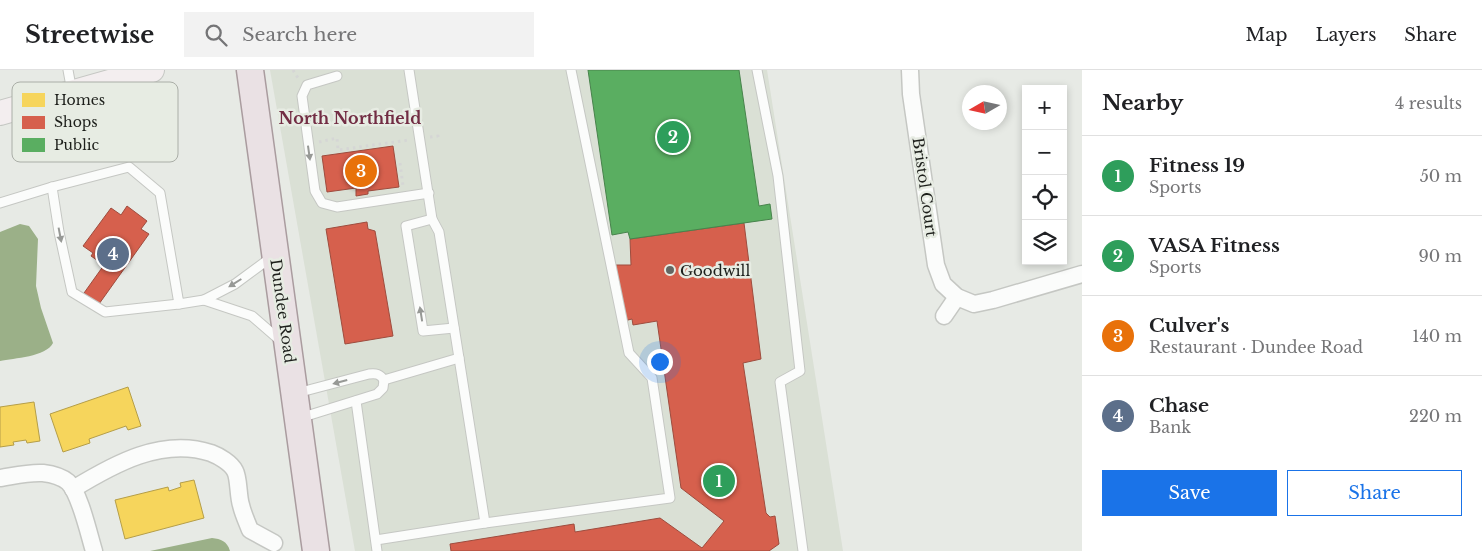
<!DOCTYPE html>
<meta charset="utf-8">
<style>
body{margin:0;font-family:"Libre Baskerville",serif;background:#f2f2f2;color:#202124}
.controls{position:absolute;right:15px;top:15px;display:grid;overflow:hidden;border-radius:0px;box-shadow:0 2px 8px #0003}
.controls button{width:45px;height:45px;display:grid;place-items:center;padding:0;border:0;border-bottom:1px solid #e0e0e0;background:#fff;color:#202124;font:25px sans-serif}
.compass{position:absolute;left:962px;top:15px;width:45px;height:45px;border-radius:50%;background:#fff;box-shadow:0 2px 8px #0003;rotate:261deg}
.you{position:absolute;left:659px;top:291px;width:18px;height:18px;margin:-12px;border:4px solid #fff;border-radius:50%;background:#1a73e8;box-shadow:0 0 0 8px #1a73e833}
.badge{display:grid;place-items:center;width:32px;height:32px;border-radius:50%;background:#1a73e8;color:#fff;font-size:16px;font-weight:700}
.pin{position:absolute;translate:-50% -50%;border:2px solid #fff;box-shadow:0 1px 5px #0006}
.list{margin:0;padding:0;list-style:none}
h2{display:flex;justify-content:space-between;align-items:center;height:65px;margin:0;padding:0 20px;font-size:21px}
h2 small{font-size:16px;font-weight:400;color:#757577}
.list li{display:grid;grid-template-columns:32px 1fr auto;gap:15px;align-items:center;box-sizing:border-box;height:80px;padding:0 20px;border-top:1px solid #e0e0e0}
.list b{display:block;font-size:19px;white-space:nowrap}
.list p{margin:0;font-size:16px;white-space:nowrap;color:#757577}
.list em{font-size:16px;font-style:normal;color:#757577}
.actions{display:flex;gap:10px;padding:15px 20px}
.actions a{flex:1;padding:11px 0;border:1px solid #1a73e8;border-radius:0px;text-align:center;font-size:18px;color:#1a73e8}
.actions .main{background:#1a73e8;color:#fff}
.icon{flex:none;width:28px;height:28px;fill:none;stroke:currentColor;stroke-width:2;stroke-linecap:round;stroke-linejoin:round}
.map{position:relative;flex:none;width:1082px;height:481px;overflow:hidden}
header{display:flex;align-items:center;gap:30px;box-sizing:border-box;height:70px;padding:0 25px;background:#fff;border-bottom:1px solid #e0e0e0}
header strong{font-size:24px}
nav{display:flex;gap:28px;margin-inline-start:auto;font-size:18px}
.search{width:350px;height:45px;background:#f2f2f2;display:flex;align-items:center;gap:12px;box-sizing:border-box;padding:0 18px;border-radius:0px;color:#757577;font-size:19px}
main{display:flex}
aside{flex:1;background:#fff}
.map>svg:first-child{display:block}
.built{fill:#dae0d5}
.water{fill:#9bb088}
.homes{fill:#f6d55c;stroke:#b59e48}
.shops{fill:#d6604d;stroke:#9e4c3e}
.public{fill:#5aae61;stroke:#48834c}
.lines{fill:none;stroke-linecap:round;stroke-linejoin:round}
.service-casing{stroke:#c5c7c3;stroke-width:11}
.minor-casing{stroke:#c5c7c3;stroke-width:19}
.secondary-casing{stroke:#c5c7c3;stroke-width:26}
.primary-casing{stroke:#aa9c9f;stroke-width:29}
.path{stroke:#d5d6d5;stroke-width:3;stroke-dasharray:2.5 4;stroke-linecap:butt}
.service{stroke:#fbfcfb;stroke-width:9}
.minor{stroke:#fbfcfb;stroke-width:16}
.secondary{stroke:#f3eeef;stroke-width:24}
.primary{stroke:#eae1e4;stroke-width:26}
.oneway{fill:#979996}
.poi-dot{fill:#646662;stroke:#e7ece3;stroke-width:2}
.labels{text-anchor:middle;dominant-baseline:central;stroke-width:5;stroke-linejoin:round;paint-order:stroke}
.street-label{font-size:15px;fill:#1d1f1b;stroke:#e7ece3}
.poi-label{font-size:15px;fill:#1d1f1b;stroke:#e7ece3;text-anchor:start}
.neighbourhood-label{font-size:16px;font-weight:bold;fill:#722d44;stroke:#e7ece3}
.key{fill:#e7ece3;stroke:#aaaea7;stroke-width:1}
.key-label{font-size:14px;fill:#1d1f1b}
</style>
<header>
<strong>Streetwise</strong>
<div class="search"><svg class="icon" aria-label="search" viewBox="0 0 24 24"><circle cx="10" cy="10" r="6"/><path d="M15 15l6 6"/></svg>Search here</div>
<nav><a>Map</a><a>Layers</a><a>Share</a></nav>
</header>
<main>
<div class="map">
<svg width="1082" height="481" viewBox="0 0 1082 481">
<rect width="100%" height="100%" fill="#e7eae5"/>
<path class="built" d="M270,0H767L843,481H355Z"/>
<g class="water">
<path d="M20,154L29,156L38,169L36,216L41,238L53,273C46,287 14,288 0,291V162Z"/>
<path d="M212,468C221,469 227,471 230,481H150Z"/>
</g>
<g class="homes">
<path d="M128,317L141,356L128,360L126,356L89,369L90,373L63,382L50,344Z"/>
<path d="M34,332L40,371L27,373L26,370L13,372L14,375L0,377V337Z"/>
<path d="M194,410L204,448L125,469L115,430L168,417L169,421L181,417L180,413Z"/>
</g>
<g class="shops">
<path d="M393,76L399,117L368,121V124L356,126V118L327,122L322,86Z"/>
<path d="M127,136L147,151L141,159L149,164L99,234L84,223L104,195L91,186L93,183L83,176L111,138L121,145Z"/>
<path d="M367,152L368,159L375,161L393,266L345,274L326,159Z"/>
<path d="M744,153L761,289L743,293L766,443L770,447L775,446L779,474L769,481H451L450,474L574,454L575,462L660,448L702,478L724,451L681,418L657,251L633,255L632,249L624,251L615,195H631L630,169Z"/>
</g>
<path class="public" d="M588,0H739L759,136L770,134L772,149L630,169L628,162L612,165Z"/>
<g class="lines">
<defs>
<g id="service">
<path d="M68,0L72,22"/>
<path d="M757,0L778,106L800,301L780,312L803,481"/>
<path d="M337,6L307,15L302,26L315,121L322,133L337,137L429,123"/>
<path d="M52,117L59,162L72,222L105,242L179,234"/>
<path d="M0,133L52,117L129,97L160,123L179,234L204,230"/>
<path d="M432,149L406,156L423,261L454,258"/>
<path d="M273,186L235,214L204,230L252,246L282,272"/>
<path d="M384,310L459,288L439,162L432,149L409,0"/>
<path d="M297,323L369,304C376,303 380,304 384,310"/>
<path d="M356,331L377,481"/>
<path d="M300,348L377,324L383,318L384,310"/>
<path d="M485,453L670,428L652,308L629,283L571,0"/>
<path d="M376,470L485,453L459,288"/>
</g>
<g id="minor">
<path d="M910,0L911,24L936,195L943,214L957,227L974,234L993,230L1082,204"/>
<path d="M944,246L957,227"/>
<path d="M0,408C13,406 29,402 43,403C51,404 62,407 68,412C80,423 89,465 94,481"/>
<path d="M73,419C114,394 162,367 211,383C219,386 231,393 235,401C239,408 238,426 241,435C243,444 247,452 250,460L274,473"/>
</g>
<path id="secondary" d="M0,43L152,0"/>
<path id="primary" d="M250,0L316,481"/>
</defs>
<use href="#service" class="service-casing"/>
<use href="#minor" class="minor-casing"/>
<use href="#secondary" class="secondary-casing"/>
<use href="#primary" class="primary-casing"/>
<g class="path">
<path d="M293,0L298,8"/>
<path d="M430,67L438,66V69"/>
<path d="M319,72L337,68L338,80L409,70"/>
<path d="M400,93L403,116"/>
</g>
<use href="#service" class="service"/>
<use href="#minor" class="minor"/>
<use href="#secondary" class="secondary"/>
<use href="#primary" class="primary"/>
</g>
<defs><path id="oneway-solid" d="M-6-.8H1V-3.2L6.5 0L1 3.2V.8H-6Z" transform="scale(1.25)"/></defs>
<g class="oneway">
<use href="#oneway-solid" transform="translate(309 83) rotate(82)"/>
<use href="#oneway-solid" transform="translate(60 165) rotate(79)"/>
<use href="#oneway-solid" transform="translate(235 213) rotate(148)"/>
<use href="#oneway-solid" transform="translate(421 244) rotate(-99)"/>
<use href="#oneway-solid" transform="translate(340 312) rotate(165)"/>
</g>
<circle class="poi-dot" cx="670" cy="200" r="5"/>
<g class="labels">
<g class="street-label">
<text transform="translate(925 117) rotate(82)">Bristol Court</text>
<text transform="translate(283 241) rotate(82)">Dundee Road</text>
</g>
<g class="poi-label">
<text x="680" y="200">Goodwill</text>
</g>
<g class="neighbourhood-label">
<text x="350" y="48">North Northfield</text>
</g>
</g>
<rect x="12" y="12" width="166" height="80" rx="8" class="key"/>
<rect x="22" y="23" width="23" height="14" fill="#f6d55c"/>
<rect x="22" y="46" width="23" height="13" fill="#d6604d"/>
<rect x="22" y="68" width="23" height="14" fill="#5aae61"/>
<g class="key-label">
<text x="54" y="35">Homes</text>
<text x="54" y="57">Shops</text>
<text x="54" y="80">Public</text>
</g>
</svg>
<div class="controls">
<button>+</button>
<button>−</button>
<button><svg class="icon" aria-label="locate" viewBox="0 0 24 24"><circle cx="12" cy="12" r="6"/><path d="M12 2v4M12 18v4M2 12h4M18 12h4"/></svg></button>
<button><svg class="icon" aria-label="layers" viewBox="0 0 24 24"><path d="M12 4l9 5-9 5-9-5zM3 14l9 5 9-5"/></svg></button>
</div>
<svg class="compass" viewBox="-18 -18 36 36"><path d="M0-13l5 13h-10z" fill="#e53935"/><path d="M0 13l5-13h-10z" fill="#757577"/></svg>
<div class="you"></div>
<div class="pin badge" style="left:719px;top:411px;background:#2e9e5b">1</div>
<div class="pin badge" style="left:673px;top:67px;background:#2e9e5b">2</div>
<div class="pin badge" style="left:361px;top:101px;background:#e8710a">3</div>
<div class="pin badge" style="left:113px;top:184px;background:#5c6f8a">4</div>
</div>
<aside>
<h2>Nearby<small>4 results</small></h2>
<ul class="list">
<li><span class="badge" style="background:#2e9e5b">1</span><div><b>Fitness 19</b><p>Sports</p></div><em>50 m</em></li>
<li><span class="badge" style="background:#2e9e5b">2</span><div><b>VASA Fitness</b><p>Sports</p></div><em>90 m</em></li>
<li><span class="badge" style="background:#e8710a">3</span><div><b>Culver's</b><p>Restaurant · Dundee Road</p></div><em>140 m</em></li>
<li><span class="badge" style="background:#5c6f8a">4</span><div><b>Chase</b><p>Bank</p></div><em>220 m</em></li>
</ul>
<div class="actions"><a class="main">Save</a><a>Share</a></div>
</aside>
</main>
